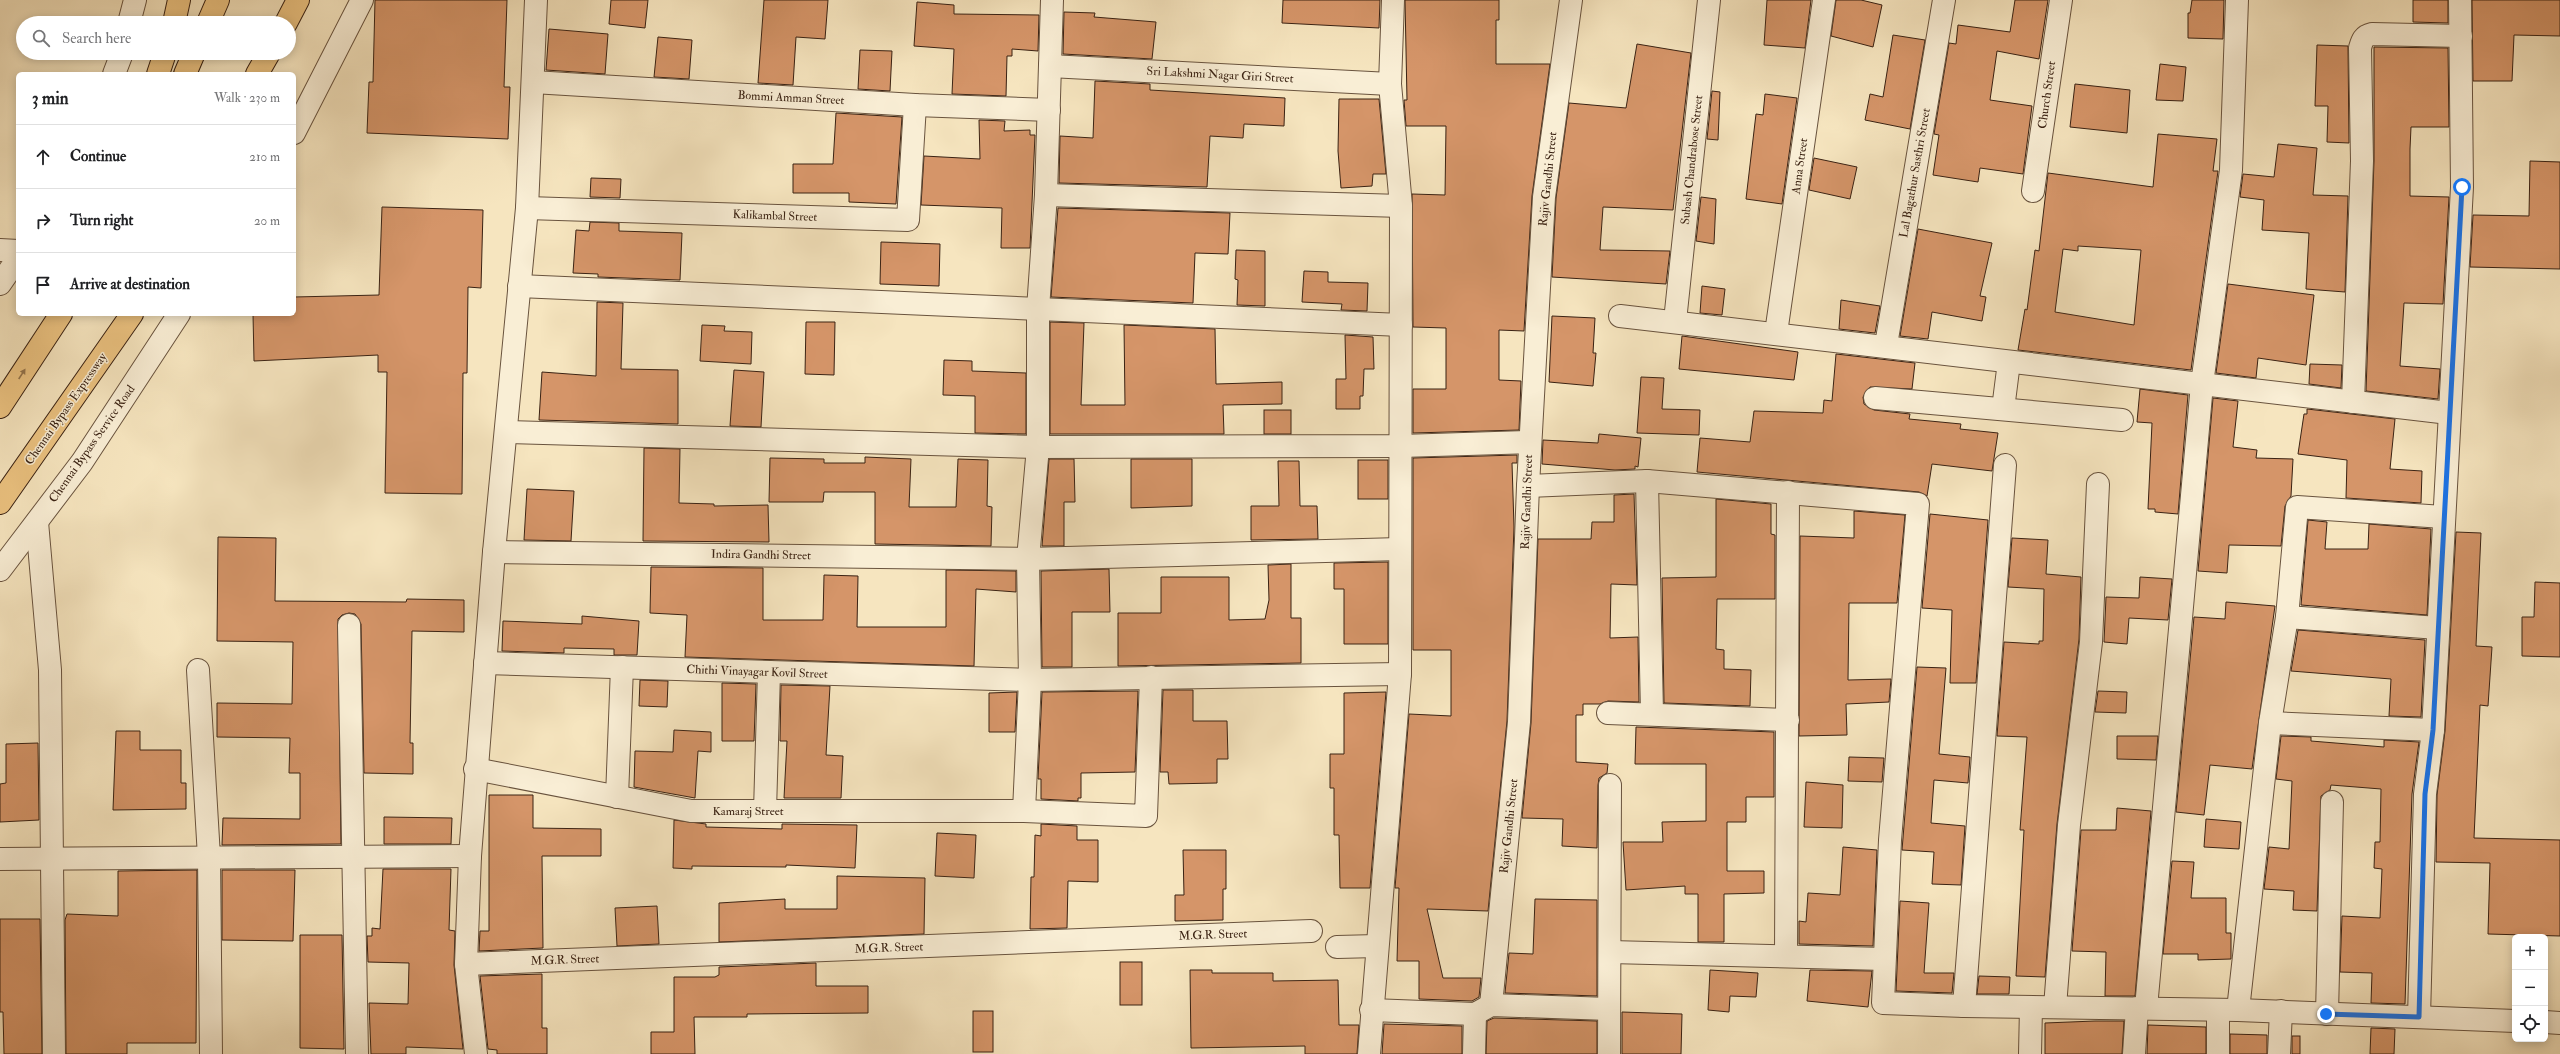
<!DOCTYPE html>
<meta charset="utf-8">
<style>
body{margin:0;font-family:"IM FELL Double Pica",serif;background:#f6f6f6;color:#202124}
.controls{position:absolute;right:12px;bottom:12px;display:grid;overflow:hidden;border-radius:6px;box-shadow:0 2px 10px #0003}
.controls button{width:36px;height:36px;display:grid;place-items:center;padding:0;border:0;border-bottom:1px solid #e0e0e0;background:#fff;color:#202124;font:20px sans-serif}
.stop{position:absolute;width:12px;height:12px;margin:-9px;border:3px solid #1a73e8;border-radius:50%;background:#fff}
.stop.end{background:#1a73e8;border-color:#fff;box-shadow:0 1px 4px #0008}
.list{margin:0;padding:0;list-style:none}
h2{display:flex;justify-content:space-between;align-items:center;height:52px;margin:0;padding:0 16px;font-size:17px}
h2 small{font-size:13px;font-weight:400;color:#757577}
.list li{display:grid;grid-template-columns:26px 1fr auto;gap:12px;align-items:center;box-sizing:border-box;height:64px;padding:0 16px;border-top:1px solid #e0e0e0}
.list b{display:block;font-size:15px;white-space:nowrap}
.list em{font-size:13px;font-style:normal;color:#757577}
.icon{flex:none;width:22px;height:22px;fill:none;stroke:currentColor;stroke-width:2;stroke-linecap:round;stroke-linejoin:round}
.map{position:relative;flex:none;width:2560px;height:1054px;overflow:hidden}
.search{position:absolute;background:#fff;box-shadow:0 2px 10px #0003;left:16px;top:16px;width:280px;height:44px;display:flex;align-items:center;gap:10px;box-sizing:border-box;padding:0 14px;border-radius:22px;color:#757577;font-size:15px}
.panel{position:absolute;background:#fff;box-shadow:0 2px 10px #0003;left:16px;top:72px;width:280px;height:244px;border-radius:6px}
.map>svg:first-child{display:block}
.building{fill:#d59569;stroke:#3a2213;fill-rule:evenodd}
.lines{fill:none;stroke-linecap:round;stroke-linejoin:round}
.minor-casing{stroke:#69533e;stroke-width:24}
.tertiary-casing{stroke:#69533e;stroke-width:24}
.trunk-casing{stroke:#3a2213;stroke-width:24}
.minor{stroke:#f9eed5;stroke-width:22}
.tertiary{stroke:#f9eed5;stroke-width:22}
.trunk{stroke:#ebc280;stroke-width:22}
.oneway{fill:#92724a}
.route{stroke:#1a73e8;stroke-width:5}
.labels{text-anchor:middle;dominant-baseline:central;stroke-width:3;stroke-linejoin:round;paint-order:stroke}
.street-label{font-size:12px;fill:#3a2213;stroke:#f9eed5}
</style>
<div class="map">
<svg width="2560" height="1054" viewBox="0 0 2560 1054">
<rect width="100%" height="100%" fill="#f6e5bf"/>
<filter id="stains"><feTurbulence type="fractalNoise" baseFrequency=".005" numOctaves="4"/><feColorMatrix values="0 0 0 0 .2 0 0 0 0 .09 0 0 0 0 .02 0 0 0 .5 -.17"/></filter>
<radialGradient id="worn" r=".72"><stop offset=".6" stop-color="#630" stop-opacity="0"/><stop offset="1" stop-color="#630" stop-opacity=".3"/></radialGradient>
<g class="building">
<path d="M375,0H507L504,87H510L508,139L367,133L369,82H373Z"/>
<path d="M611,0H648L645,28L609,24Z"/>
<path d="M764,0H828L825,39L796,37L793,85L758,83Z"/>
<path d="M1283,0H1380L1379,28L1282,23Z"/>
<path d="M1405,0H1499V20H1496V64H1550L1532,196L1524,331L1499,330V380L1521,381L1519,430L1413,433V389H1446V328L1413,327L1412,194L1445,195L1446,126H1406L1404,100H1407Z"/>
<path d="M1767,0H1811L1805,48L1764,45Z"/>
<path d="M1836,0H1861L1882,5L1873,47L1831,36Z"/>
<path d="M2015,0H2048L2039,59L1997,51L1990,100L2032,106L2023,174L1980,168L1978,182L1933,175L1939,135L1934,134L1949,43L1956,44L1958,25L2010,32Z"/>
<path d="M2192,0H2224L2223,39L2188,38V13H2190Z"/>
<path d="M2413,0H2448V23L2413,22Z"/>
<path d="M2472,0H2560V36L2514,35L2512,81H2473Z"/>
<path d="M917,2L954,5V14L1039,15L1038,51L1012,49V56H1007L1006,96L952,94L954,49L914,46Z"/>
<path d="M1064,12L1095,13L1094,17L1156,22L1152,59L1063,54Z"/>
<path d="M549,29L608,34L605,74L546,70Z"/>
<path d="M1893,35L1925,40L1910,129L1865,120L1870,94L1883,97Z"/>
<path d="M658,37L692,40L689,79L654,77Z"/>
<path d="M1637,44L1691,53L1673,210L1603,207L1600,250L1670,251L1666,284L1552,277L1556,198L1569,103L1626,108Z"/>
<path d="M2317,45L2348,46L2349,143L2327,142L2328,106H2315Z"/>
<path d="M2374,47L2448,48L2449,127H2411L2410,149V196L2449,197L2443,304L2404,303L2400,366L2440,369L2438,399L2366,391L2374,161Z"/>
<path d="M860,50L892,51L890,91L858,89Z"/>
<path d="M2160,64L2186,67L2183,101L2156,100Z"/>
<path d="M1095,81L1150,84V90L1285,98L1284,126L1244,124L1243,138L1210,136L1207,187L1059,183L1060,136L1093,138Z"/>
<path d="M2075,84L2130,90L2127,133L2070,127Z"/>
<path d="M1712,91L1720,92L1718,140L1707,139Z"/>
<path d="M1765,94L1797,98L1782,204L1746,199L1756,114L1763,115Z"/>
<path d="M1339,99H1379L1386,174H1373L1372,186L1341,188L1338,151Z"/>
<path d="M836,113L902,117L896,204L849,202V193H793V164H833Z"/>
<path d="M979,120L1005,121L1004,131L1030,130V135H1035L1030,248H1001L1002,208L921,205L924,156L980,159Z"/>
<path d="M2158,134L2217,139L2213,171H2218L2191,370L2018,350L2025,309L2027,310L2035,250L2039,251L2048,173L2153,187ZM2078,246L2141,250L2134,325L2055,312L2063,249L2078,251Z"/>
<path d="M2278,144L2317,148L2313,195L2348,196L2345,292L2306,289L2309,233L2262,230L2264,200L2240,197L2243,174L2274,177Z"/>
<path d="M1814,158L1857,167L1850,199L1809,190Z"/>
<path d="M2530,161L2560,162V269L2470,267L2473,215L2529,216Z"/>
<path d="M591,178L621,179L620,198L590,197Z"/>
<path d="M1701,197L1716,199L1714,244L1696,241Z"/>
<path d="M382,207L483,210L481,288L468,287L467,373H463L462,494L385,493L387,372H378V355L254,361L253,314H294V297L379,295Z"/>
<path d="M1058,208L1230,213L1228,254L1195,253L1193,303L1051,297Z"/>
<path d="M590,222L619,223V231L682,233L680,280L598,277V274L573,273L576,230L589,231Z"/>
<path d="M1918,229L1992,243L1980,296L1986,297L1982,321L1932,312L1928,339L1900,336Z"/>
<path d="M881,242L940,244L939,286L880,284Z"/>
<path d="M1236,250L1265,251V306L1237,305L1238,280L1235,279Z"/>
<path d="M1304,271L1328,272V282L1368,283L1367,311L1341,310L1342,304L1302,302Z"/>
<path d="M2228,284L2314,295L2306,365L2258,358L2256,378L2216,373Z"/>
<path d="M1702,286L1725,289L1722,315L1700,313Z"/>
<path d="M1841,300L1880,306L1875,333L1839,329Z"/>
<path d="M597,302L623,303L621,369L678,370V424L539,420L542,372L596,376Z"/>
<path d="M1552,316L1595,318L1593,353H1596L1593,386L1549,382Z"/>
<path d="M806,322H835L834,375L805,374Z"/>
<path d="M1050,322L1084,323L1081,405H1125L1124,325L1215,329L1216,384L1282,382V404L1223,405L1224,434H1050Z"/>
<path d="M702,325L725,326L724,331L752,332L751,364L700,361Z"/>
<path d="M1345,335L1373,337L1374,369H1364L1363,396H1360V409H1336V379H1346Z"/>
<path d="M1682,336L1798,352L1794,380L1679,369Z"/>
<path d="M1836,354L1915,363L1912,389L1870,387L1863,397L1864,404L1874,410L1910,414L1909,419L1961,424L1960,429L1998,433L1992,471L1932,464L1927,496L1919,492L1697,472L1700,438L1750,442L1754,411L1823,413L1824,400L1832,401Z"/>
<path d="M944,360L972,361V371L1026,373V434L975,433V396L943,395Z"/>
<path d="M2310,364L2342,365L2341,388L2309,384Z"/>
<path d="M734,370L764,372L761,427L730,426Z"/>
<path d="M1641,377L1664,378L1662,409L1700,410L1699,435L1637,433Z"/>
<path d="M2140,389L2188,395L2178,514L2155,512V509H2148L2152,423L2137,422Z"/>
<path d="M2213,398L2238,401L2233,447L2257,450L2256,458L2293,459L2291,496L2285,506L2281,546L2229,545L2227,573L2198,571Z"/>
<path d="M2307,409L2395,419L2390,469L2422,471L2421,503L2346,498L2347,460L2298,454L2304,414H2307Z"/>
<rect x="1264" y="410" width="27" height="24"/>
<path d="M1599,434L1641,438L1638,467L1635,466V469L1615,470L1542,464L1543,440L1598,443Z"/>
<path d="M644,448L680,449L679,503L714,504V506L768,505L769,542L643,541Z"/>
<path d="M1517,455V463H1512L1514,527L1507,721L1488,911L1427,909L1443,978H1481L1479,997L1472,1001L1419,999V961H1397L1399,888H1395L1409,714L1451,716V650H1413V458Z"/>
<path d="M865,457L911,459L909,507H956L958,459L988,460L987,506L992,507L991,546L875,544V492H824L823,502H769L770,458L824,459V463H865Z"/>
<path d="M1049,459H1074L1075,502H1064V546H1042Z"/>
<path d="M1131,459H1192V506L1131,508Z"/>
<rect x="1358" y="460" width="30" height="39"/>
<path d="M1278,461H1299L1300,506H1317L1318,539L1251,540V506H1279Z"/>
<path d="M527,489L574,491L571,541L524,540Z"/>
<path d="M1634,494L1637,585L1611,584L1610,638L1638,637L1639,702L1608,701L1600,704H1583V715H1576V762L1608,764L1607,773L1599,778L1598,785L1597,848L1562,846L1563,819L1522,818L1531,723L1538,539H1591L1592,522H1614V495Z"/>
<path d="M1716,499L1771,504V534L1775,535V599H1717L1716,649L1724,650V669L1751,670L1750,706L1664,703L1662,578L1716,577Z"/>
<path d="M1854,511L1905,515L1897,603H1849L1848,680L1891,679L1889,702L1846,704L1847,735L1799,736L1800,536L1854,538Z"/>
<path d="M1930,514L1988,520L1976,683H1950L1952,610L1922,608Z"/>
<path d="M2308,520L2327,522L2325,549H2368L2369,524L2431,529L2427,615L2301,605Z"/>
<path d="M2456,532L2481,533L2476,646L2492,647L2488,706L2480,705L2474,838L2560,840V936L2488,934L2490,863L2436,862L2437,795L2445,731Z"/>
<path d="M218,537L276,538L275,601L406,602L407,599L464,600V632L412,631L410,743H413V774L364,773L361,624L355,614L349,613L342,615L338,619L341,844L222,845L223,818L300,819V773H289L290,738L217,737V703L292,704L293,642L217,641Z"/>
<path d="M2012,538L2048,540L2046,574L2081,577L2079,639L2057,824L2045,977L2016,976L2024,830H2020L2027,737L1997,736L2004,642L2039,644V641H2043L2044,589L2008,587Z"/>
<path d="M1388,562V644H1344V589H1334V563Z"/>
<path d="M1291,564V618H1301V663L1118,666V613H1161V577H1229V620L1265,619L1269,600L1268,565Z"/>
<path d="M651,567L763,568V620H823L824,575L858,576L857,627H946V570L1016,571V592L976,589L974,666L685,657L687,615L650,613Z"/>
<path d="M1109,569L1110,612H1072V667H1042L1041,571Z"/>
<path d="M2140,577L2172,579L2168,620L2129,618L2127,644L2104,642L2106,597L2139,598Z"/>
<path d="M2535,582L2560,583V657L2522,656V617H2534Z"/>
<path d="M2226,602L2275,606L2252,769L2210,765L2204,815L2176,812L2194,617L2225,619Z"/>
<path d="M582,616L639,621L637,655H614V649L564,648V653L502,651L503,621L582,624Z"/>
<path d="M2298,630L2425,640L2421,717L2389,716L2391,679L2291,671Z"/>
<path d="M1917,667L1946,668L1939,754L1970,757L1968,783L1934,780L1931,823L1965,826L1961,885L1932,884L1934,852L1902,850Z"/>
<path d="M640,680L668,681L667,707L639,706Z"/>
<path d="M722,683L756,684L754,741H722Z"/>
<path d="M781,685L830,686L826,755L843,756L841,798H784L787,741H780Z"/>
<path d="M1163,690H1193V721H1227L1228,759H1217V783L1169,784L1168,772H1160Z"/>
<path d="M1138,691L1135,772L1081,773V798H1078V801L1041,799V779H1038L1042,692Z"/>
<path d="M2098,691L2127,692L2126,713L2095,712Z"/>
<path d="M1017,692L1015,732H989V693Z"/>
<path d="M1386,692L1370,888H1340L1339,835H1334V788H1330V754H1344V693Z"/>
<path d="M1636,727L1774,732V797H1746V822H1727V871H1764V893L1724,894V942H1698V894H1685V886L1626,890L1623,842H1663L1662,822L1706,821V764H1635Z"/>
<path d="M674,730L711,732V752L698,751L695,798L634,787L635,751L673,752Z"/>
<path d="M116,731H140V750H181V783H186V809L113,810Z"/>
<path d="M2117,736H2158L2156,760L2117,759Z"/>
<path d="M2281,736L2311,737V741L2384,747V740L2419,742L2412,794L2405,1004L2371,1003L2372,973L2340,972L2342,916L2380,918L2382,869L2374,868L2375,842H2380L2381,789L2331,785L2330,790L2321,796L2317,911L2293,910L2294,891L2264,889L2269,847L2289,849L2292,781L2276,779Z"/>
<path d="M38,743L39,820L0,822V784L6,783V744Z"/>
<path d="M1849,757L1884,758L1882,782L1848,781Z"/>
<path d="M1806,782L1843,785L1842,828L1804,827Z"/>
<path d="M489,795H533V828L601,829V856H542L543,948L479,951L480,931H489Z"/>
<path d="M2117,808L2151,811L2135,996H2105L2106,952L2072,951L2081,830H2116Z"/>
<path d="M384,817L452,818L451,844H384Z"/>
<path d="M2206,819L2241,822L2239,849L2204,847Z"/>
<path d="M674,820L706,824V827L782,829V824L857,825L855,868L786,865V867L692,866V869L673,868Z"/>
<path d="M1041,824L1077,826V840H1098V882L1068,881L1067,928L1030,929L1031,877H1034L1035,835L1041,836Z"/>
<path d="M937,833L976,835L974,878L935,876Z"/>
<path d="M1843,847L1877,850L1873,946L1799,944V921L1806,922L1808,893L1840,895Z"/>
<path d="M1183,850H1226V889H1223V920L1175,921V895H1184Z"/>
<path d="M2172,861L2194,862L2191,898H2226V933H2231V959L2198,960V954H2163Z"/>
<path d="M383,869H451L449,930L455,931L454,965L463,1049L406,1047V1054H371L369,1003L408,1004L409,963L368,962L367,936H372V928L380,929Z"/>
<path d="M197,870L196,1043H127V1054H66L65,920L67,914L118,916V871Z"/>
<path d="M222,870H295L293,941L222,940Z"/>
<path d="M837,876L925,878L924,934L719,942V903L785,899V909H837Z"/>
<path d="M1535,899L1597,900V996L1505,993L1509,953L1533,954Z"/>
<path d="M1900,901L1929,903L1924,973H1954L1952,993L1896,991Z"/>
<path d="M657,906L659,944L617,946L615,908Z"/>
<path d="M0,919H40L42,1054H4L3,1012H0Z"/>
<path d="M300,935H342L344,1049L300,1048Z"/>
<rect x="1120" y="962" width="22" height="43"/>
<path d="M816,963V986H868V1013L747,1014V1017H694L695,1054H651V1032H674V977H715L719,975V967Z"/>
<path d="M1190,970H1212V973H1273V981L1338,980L1339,1025H1359L1357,1054H1305V1046L1191,1048Z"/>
<path d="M1710,970L1758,973L1756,997L1730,996L1729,1012L1708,1010Z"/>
<path d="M1810,970L1872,971L1868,1007L1807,1001Z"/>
<path d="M542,974V1028H547V1054H497V1050L488,1049L480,976Z"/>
<path d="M1979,976L2010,977L2009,994H1977Z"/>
<rect x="973" y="1011" width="20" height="41"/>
<path d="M1622,1012L1682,1014L1681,1054H1622Z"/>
<path d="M1494,1018L1597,1021V1054H1486L1487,1021Z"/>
<path d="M2095,1021H2124L2122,1054H2045V1023Z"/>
<path d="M1384,1024L1462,1026V1054H1382Z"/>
<path d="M2148,1025L2206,1027V1054H2147Z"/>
<path d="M2371,1028L2395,1029L2394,1054H2370Z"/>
<path d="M2230,1034L2267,1035V1054H2230Z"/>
<rect x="2292" y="1036" width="8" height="18"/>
</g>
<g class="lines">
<defs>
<g id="minor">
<path d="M1050,66L1390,84"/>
<path d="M533,82L915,105L1049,110"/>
<path d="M2033,191L2061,0"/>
<path d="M1046,195L1401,206"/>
<path d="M527,208L908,220L915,105"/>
<path d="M0,250L18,251"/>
<path d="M519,286L1401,325"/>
<path d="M1620,316L2449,413"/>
<path d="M1675,321L1709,0"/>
<path d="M1776,333L1824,0"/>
<path d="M1886,345L1944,0"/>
<path d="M1875,398L2122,420"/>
<path d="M2353,402L2362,161L2360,48C2362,41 2363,36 2372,34L2461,36"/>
<path d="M2003,409L2009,362"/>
<path d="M506,432L1038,447L1401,446L1530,442"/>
<path d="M1647,481L1652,713"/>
<path d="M1528,486L1647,481L1918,504L1890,840L1883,1003L1964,1006L2238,1010L2515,1021"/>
<path d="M37,522L50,670L54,1054"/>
<path d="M494,552L1028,559L1400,549"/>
<path d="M2287,617L2438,628"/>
<path d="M349,625L357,1054"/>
<path d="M485,663L1030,680L1400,674"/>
<path d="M198,670L209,857L211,1054"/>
<path d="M1608,713L1788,720"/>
<path d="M2270,723L2433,730"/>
<path d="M475,769L691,811H1024L1146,816L1151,677"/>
<path d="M617,797L622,667"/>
<path d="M765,811L769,672"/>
<path d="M1024,811L1030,680L1028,559L1038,447V309L1046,195L1052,0"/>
<path d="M0,859L470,856"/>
<path d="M1337,947L1377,946"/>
<path d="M1610,952L1884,959"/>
<path d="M1786,956L1788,492"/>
<path d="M466,964L1311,931"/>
<path d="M1491,1005L1519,722L1528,486L1544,197L1571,0"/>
<path d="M1964,1006L2005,465"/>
<path d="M2055,1007L2069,825L2091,642L2098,484"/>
<path d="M2146,1008L2202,384L2231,170L2237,0"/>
<path d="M1371,1010L1475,1014L1491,1005L1609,1009"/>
<path d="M2238,1010L2270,723L2287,617L2297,507L2443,517"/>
<path d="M2327,1014L2332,802"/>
<path d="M2419,1017L2425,794L2433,730L2462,187L2460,0"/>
<path d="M2545,1022L2560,1023"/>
<path d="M1369,1054L1400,674L1401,206L1390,84L1393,0"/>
<path d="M1474,1054L1475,1014"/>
<path d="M1609,1054L1610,785"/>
<path d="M2030,1054L2031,1007"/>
<path d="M2134,1054L2137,1008"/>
<path d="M2218,1054V1010"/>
<path d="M2279,1054L2281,1011"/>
</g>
<g id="tertiary">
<path d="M129,23L135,0"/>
<path d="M114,74L122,53"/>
<path d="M294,133L362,0"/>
<path d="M0,284L18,258"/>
<path d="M0,570L82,462L179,314"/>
<path d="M476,1054L466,964L470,856L494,552L527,208L536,0"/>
</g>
<g id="trunk">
<path d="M174,23L179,0"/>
<path d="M208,23L218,0"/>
<path d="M286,23L298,0"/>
<path d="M158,74L165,53"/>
<path d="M185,74L194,53"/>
<path d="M257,74L269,53"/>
<path d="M0,407L61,314"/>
<path d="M0,503L132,314"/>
</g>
</defs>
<use href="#minor" class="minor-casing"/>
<use href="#tertiary" class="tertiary-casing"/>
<use href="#trunk" class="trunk-casing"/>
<use href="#minor" class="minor"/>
<use href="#tertiary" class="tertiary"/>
<use href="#trunk" class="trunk"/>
</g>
<defs><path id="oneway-solid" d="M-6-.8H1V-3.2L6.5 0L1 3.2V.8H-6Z"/></defs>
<use class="oneway" href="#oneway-solid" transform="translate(22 374) rotate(-57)"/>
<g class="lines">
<path class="route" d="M2326,1014L2419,1017L2425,794L2433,730L2462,187"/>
</g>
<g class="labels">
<g class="street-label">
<text transform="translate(1220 75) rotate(3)">Sri Lakshmi Nagar Giri Street</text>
<text transform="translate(2047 95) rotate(-82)">Church Street</text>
<text transform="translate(791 98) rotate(3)">Bommi Amman Street</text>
<text transform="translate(1692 160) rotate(-84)">Subash Chandrabose Street</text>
<text transform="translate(1800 166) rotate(-82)">Anna Street</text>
<text transform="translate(1915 173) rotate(-80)">Lal Bagathur Sasthri Street</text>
<text transform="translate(1548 179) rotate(-84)">Rajiv Gandhi Street</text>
<text transform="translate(775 216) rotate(2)">Kalikambal Street</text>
<text transform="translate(66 409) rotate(-55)">Chennai Bypass Expressway</text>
<text transform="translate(92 444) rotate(-55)">Chennai Bypass Service Road</text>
<text transform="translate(1527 502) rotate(-88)">Rajiv Gandhi Street</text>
<text transform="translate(761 555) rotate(1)">Indira Gandhi Street</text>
<text transform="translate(757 672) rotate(2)">Chithi Vinayagar Kovil Street</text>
<text x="748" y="811">Kamaraj Street</text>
<text transform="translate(1509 826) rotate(-84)">Rajiv Gandhi Street</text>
<text transform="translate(1213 935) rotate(-2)">M.G.R. Street</text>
<text transform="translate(889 948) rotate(-2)">M.G.R. Street</text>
<text transform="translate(565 960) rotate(-2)">M.G.R. Street</text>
</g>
</g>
<rect width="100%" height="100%" filter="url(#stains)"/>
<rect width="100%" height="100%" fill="url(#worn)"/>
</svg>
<div class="controls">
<button>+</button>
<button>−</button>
<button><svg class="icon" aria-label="locate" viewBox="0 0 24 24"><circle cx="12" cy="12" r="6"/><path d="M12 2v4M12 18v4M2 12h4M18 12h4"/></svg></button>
</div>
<div class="stop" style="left:2462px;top:187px"></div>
<div class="stop end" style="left:2326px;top:1014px"></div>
<div class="search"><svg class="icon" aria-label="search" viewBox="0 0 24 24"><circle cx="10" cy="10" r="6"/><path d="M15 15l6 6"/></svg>Search here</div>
<section class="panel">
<h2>3 min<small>Walk · 230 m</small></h2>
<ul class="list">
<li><svg class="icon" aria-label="ahead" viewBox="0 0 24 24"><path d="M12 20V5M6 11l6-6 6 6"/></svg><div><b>Continue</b></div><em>210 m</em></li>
<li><svg class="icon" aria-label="right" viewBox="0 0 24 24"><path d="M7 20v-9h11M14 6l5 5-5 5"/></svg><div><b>Turn right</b></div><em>20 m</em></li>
<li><svg class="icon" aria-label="arrive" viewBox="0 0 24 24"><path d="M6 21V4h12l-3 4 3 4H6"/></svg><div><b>Arrive at destination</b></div></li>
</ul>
</section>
</div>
